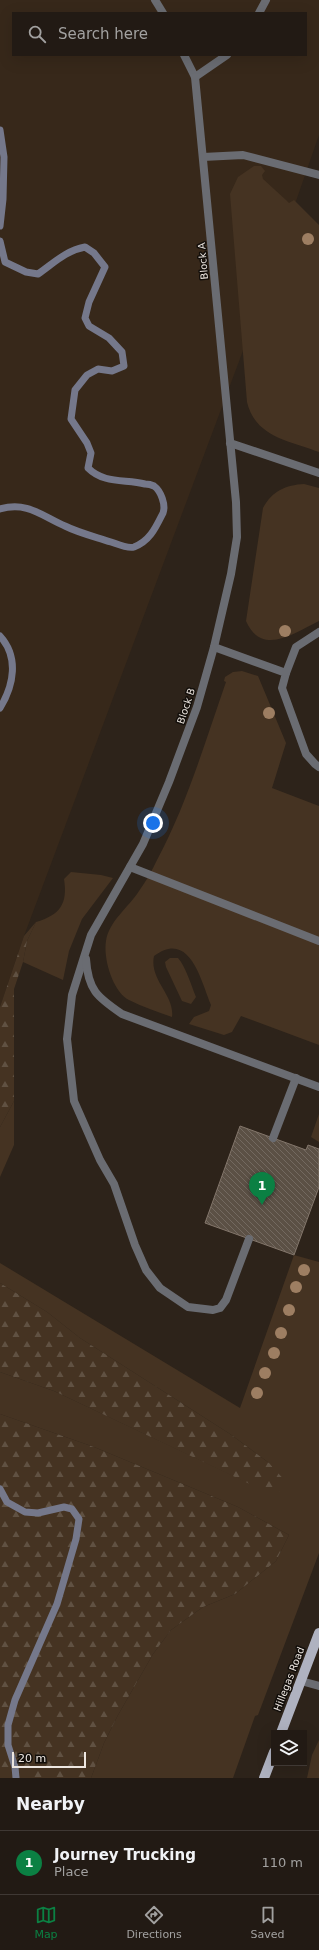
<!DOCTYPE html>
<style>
body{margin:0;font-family:"DejaVu Sans",sans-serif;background:#2e2722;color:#f1f3f6}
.controls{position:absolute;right:12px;bottom:12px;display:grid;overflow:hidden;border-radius:0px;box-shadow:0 4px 16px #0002}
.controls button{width:36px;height:36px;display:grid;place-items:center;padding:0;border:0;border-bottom:1px solid #3f3834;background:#221a14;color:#f1f3f6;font:20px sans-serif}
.scale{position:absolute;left:12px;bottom:10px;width:74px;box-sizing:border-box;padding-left:4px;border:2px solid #ede6e0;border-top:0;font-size:11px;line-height:14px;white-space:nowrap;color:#ede6e0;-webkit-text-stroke:3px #120e0a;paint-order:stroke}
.you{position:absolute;left:153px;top:823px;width:14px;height:14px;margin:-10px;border:3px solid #fff;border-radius:50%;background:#1a73e8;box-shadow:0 0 0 6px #1a73e833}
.badge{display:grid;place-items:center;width:26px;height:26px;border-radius:50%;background:#0b8043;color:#fff;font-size:13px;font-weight:700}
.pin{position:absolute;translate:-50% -33px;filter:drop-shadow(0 1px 2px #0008)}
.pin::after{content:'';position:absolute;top:21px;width:14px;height:12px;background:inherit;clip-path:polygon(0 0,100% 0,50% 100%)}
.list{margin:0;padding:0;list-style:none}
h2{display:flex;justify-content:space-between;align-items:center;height:52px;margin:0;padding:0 16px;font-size:17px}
h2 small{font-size:13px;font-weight:400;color:#a2a1a0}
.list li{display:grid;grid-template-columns:26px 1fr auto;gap:12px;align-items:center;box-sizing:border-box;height:64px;padding:0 16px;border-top:1px solid #3f3834}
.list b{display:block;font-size:15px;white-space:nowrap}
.list p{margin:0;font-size:13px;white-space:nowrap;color:#a2a1a0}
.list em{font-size:13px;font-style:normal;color:#a2a1a0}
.icon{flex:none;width:22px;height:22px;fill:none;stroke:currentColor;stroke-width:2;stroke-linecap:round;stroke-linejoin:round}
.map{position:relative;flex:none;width:319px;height:1778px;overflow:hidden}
.search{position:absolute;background:#221a14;box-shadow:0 4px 16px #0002;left:12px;right:12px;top:12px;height:44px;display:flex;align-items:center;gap:10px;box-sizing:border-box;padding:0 14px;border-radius:0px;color:#a2a1a0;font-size:15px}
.sheet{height:116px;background:#221a14}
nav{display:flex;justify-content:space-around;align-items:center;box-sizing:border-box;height:56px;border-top:1px solid #3f3834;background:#221a14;font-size:11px;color:#a2a1a0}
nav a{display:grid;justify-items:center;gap:2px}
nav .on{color:#0b8043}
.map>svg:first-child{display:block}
.built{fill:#37281a;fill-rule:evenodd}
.green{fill:#453322}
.forest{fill:url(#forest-firs)}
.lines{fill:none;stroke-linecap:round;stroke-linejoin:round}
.stream{stroke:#75788b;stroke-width:7}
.building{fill:url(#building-back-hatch);stroke:#83766b}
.service{stroke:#6a6c72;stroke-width:8}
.minor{stroke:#6a6c72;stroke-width:8}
.primary{stroke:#afb2c0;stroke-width:10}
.tree{fill:#9d7e62}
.labels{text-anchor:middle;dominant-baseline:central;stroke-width:3;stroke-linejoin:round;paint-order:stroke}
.street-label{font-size:10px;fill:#ede6e0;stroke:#120e0a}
</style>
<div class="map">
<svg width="319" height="1778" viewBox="0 0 319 1778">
<defs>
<pattern id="forest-firs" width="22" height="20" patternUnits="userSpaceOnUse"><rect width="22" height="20" fill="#453322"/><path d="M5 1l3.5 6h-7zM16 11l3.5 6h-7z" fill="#605142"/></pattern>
<pattern id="building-back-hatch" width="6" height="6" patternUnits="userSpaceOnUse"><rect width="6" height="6" fill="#5b5045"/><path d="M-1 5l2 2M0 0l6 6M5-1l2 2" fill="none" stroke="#736960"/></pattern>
</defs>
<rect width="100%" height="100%" fill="#2d231a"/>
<path class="built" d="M0,0H319V135L256,316L24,936L0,1007ZM13,13H306V55H13Z"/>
<g class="green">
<path d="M254,166H261L265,171L262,175L263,179L286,200L289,203L294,200L319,225V452C290,441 255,437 247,402L230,194L238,177Z"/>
<path d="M304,484L319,488V621C294,633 262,657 246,621L263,508C272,491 286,485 304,484Z"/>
<path d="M242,671L258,676L286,743L272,788L319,806V1045L241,1016L232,1032L224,1035L189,1024L194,1017L209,1011L211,1005C201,981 190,929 154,956C149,980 175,995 172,1017C158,1012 143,1007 129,1000C113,992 103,959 106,941C109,921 128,908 139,891C146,881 152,871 157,860C187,804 205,742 226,682L224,681L225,677L233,672Z"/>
<path d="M71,872L101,875L113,878L82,919L69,951L63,980L23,962L27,941L36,922C60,915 68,904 64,879Z"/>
<path d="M170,958H178C186,967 191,985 196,997L191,1004L182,1001L166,967L165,962Z"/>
<path d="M14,1101V1145L0,1177V1127Z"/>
<path d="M319,1114V1142L311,1137Z"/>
<path d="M294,1255L319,1262V1553L258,1715L255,1716L233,1778H91L104,1743L118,1715L153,1654L171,1630L203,1607L235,1594L276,1561L289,1535L238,1507L94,1447L0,1414V1372L54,1391L251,1484L269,1463L230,1434L80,1338L47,1312L0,1283V1263L240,1408Z"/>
<path d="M319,1740V1778H307L312,1755Z"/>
</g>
<g class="forest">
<path d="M36,922L27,941L23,962L14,989V1101L0,1127V1007L24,936Z"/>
<path d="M0,1283L47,1312L80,1338L230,1434L269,1463L287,1483L275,1496L54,1391L0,1372Z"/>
<path d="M0,1414L94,1447L238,1507L289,1535L276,1561L235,1594L203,1607L171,1630L153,1654L118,1715L104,1743L91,1778H0Z"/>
</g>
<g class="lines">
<g class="stream">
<path d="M0,130L4,157L3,199L0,226"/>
<path d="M0,241L5,262L26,272L38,274C54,263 65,251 85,247L94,253L105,267L89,302L85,318L89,326L109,338L122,352L124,366L112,371L98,369L87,375L75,390L71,419L87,443L91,453L88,468C104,484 125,479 145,484C148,484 152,485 154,486C161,491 166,505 163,513C156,527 150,541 134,547C128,549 117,544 111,542C96,537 79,533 65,526C42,516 27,501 0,509"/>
<path d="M0,636C19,657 14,685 0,708"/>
<path d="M0,1489L7,1502L25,1512L38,1513L64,1507L72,1509L79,1519L76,1539L57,1604L15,1700L8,1725V1745L15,1767L16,1778"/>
</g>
</g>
<path class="building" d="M240,1126L306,1150L308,1145L319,1149V1187L294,1255L205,1223Z"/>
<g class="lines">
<g class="service">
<path d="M155,0L163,13"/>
<path d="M259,13L266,0"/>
<path d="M184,55L195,77L236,502L237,537L231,574L214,647L197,707L169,782L143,844L91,935L72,995L67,1039L74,1101L100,1160L114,1184L135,1245L146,1270L160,1288L188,1307L213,1310L220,1308L226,1300L249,1239"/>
<path d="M195,77L227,55"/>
<path d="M203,157L243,155L319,175"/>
<path d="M214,647L286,673L282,688L306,754L315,764L319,767"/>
<path d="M286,673L296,647L319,632"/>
<path d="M130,867L319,941"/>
<path d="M86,959C88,990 97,997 122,1014L319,1087"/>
<path d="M273,1138L296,1078"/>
<path d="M301,1681L319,1686"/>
</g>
<path class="minor" d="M230,443L319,473"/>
<g class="primary">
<path d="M281,1733L319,1633"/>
<path d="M264,1778L274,1752"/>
</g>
</g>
<g class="tree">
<circle cx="308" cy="239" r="6"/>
<circle cx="285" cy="631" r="6"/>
<circle cx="269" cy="713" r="6"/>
<circle cx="304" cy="1270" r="6"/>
<circle cx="296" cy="1287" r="6"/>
<circle cx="289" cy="1310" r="6"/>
<circle cx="281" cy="1333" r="6"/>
<circle cx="274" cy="1353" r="6"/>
<circle cx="265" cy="1373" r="6"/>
<circle cx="257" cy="1393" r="6"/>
</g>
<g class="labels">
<g class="street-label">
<text transform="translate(203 261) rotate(-95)">Block A</text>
<text transform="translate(186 706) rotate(-72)">Block B</text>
<text transform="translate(289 1679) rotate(-69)">Hillegas Road</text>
</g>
</g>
</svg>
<div class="controls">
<button><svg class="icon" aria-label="layers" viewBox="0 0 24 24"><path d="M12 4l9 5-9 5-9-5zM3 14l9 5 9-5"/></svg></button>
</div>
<div class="scale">20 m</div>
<div class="you"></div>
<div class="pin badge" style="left:262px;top:1205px">1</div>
<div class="search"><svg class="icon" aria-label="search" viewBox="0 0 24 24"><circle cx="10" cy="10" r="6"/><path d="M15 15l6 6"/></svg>Search here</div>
</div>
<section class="sheet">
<h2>Nearby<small></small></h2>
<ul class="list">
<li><span class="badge">1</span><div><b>Journey Trucking</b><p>Place</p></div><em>110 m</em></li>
</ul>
</section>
<nav>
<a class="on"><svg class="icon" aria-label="map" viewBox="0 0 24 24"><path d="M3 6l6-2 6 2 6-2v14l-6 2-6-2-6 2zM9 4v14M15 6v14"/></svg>Map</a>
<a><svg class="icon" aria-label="directions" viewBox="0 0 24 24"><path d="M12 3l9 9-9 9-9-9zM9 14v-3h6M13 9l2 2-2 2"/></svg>Directions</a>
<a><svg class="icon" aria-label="saved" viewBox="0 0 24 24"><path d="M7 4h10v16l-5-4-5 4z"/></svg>Saved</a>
</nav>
